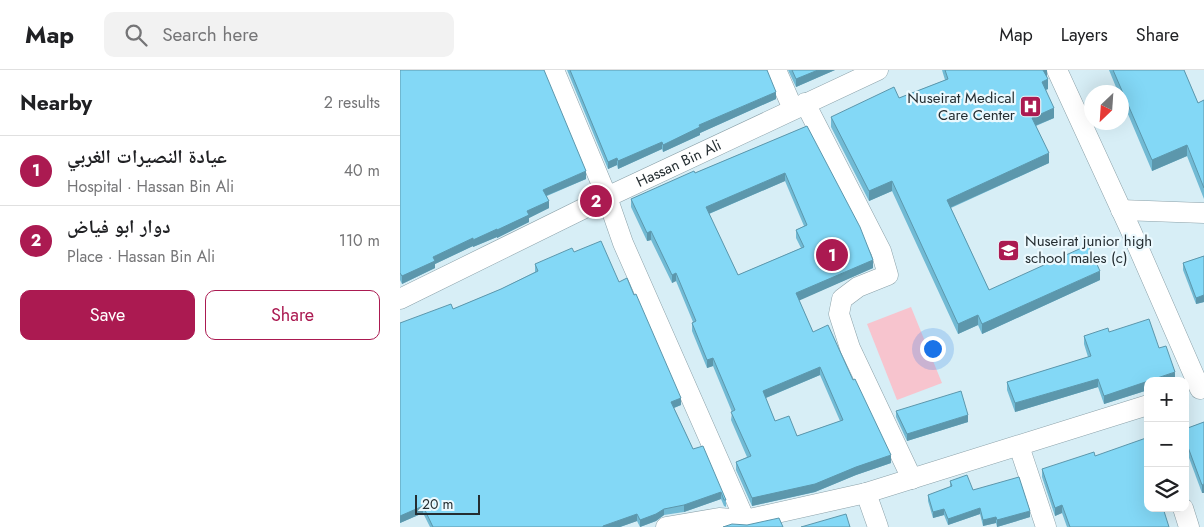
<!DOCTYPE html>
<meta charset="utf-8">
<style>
body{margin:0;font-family:Jost,"Noto Naskh Arabic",sans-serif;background:#f2f2f2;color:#202124}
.controls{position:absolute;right:15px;bottom:15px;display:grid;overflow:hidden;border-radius:10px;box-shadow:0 5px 20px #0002}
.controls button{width:45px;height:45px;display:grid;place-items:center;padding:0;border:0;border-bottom:1px solid #e0e0e0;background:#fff;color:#202124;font:25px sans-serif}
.compass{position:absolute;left:684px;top:15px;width:45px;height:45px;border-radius:50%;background:#fff;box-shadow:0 5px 20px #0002;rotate:205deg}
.scale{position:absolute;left:15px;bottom:12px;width:65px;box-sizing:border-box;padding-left:5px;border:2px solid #242d31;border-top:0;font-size:14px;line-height:18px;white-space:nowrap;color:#242d31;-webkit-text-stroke:4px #ebf9fe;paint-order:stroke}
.you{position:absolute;left:532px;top:278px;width:18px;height:18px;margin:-12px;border:4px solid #fff;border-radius:50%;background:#1a73e8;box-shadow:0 0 0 8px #1a73e833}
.badge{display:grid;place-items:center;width:32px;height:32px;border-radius:50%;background:#ab1a51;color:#fff;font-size:16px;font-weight:700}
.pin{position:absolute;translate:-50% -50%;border:2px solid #fff;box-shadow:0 1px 5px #0006}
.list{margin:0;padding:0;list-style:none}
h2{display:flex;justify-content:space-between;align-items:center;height:65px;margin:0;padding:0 20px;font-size:21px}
h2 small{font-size:16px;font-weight:400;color:#757577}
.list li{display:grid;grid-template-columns:32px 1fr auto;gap:15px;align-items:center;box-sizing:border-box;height:70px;padding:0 20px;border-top:1px solid #e0e0e0}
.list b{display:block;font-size:19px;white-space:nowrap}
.list p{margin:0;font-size:16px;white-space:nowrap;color:#757577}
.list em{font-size:16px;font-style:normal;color:#757577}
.actions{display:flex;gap:10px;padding:15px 20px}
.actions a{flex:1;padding:11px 0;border:1px solid #ab1a51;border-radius:10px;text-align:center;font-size:18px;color:#ab1a51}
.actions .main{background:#ab1a51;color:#fff}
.icon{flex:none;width:28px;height:28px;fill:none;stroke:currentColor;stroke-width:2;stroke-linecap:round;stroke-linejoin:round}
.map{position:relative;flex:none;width:804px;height:457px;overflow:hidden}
header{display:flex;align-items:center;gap:30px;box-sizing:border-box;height:70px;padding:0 25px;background:#fff;border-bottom:1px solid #e0e0e0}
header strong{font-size:24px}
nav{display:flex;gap:28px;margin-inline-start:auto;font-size:18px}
.search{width:350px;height:45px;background:#f2f2f2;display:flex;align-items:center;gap:12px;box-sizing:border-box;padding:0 18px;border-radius:10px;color:#757577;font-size:19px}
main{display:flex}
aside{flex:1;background:#fff}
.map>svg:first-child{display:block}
.green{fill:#f7c4ce}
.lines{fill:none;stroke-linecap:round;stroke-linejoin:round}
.street-casing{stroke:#8ba1a9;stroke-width:21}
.street{stroke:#fff;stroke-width:20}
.wall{fill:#71bad4;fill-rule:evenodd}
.shaded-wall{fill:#5c97ac}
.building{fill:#83d8f6;stroke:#5c97ac;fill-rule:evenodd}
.labels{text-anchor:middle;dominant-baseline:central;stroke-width:4.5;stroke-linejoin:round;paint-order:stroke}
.poi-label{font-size:15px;fill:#242d31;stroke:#ebf9fe;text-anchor:end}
.street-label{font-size:15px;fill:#242d31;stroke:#ebf9fe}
</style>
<header>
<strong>Map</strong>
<div class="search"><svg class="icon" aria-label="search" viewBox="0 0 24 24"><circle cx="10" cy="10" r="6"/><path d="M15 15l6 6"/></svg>Search here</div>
<nav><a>Map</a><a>Layers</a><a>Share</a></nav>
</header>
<main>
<aside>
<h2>Nearby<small>2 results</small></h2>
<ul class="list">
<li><span class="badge">1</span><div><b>عيادة النصيرات الغربي</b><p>Hospital · Hassan Bin Ali</p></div><em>40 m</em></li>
<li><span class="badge">2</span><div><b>دوار ابو فياض</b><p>Place · Hassan Bin Ali</p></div><em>110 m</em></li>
</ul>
<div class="actions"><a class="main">Save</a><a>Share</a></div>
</aside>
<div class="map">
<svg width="804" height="457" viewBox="0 0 804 457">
<rect width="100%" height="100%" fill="#d7eef6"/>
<path class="green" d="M511,237L542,313L497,330L467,254Z"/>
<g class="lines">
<defs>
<g id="street">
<path d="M154,0L207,127L223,173L345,450"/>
<path d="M376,0L393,39"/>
<path d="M657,0L731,161L800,319"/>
<path d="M405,33L481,181L488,205L458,217L442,229L439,244L450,278L512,409"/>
<path d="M721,140L804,143"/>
<path id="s1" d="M0,229L207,127L478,0"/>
<path d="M619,376L646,457"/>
<path d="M466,423L478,457"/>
<path d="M783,438L789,457"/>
<path d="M266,457L319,448L345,450L466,423L748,335"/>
</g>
</defs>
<use href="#street" class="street-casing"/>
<use href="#street" class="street"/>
</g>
<g class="wall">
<path d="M0,0L186,109L147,126L149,138L129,148V152L97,168V167L73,177V176L35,194V198L2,214L0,210Z"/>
<path d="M167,0H367L376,29L300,63V65L263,82L262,79L218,99L217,95L208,99Z"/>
<path d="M388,0H435L396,17Z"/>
<path d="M542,0H647V7L648,19L646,20L654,48L636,56L649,93L551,138L589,220L700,210L582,264L578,255L558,264L492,121L469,131L431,57V47L499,28L545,10Z"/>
<path d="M709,0H784L798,33L804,30V129L787,86L752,101L722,30V22H718Z"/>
<path d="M407,56L473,198L399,230L413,262L491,393L456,405L415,422L352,436L336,400V392L347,387L331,350L332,342L313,296L307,298L292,261V253L293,252L276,211L272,213L251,170L247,171L231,137V129L295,103ZM385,111L404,156L396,160V168L401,178L338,205L309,144ZM420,305L440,351L397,366L375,351L366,328Z"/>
<path d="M174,182L219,212L281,335L274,338L293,379L326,430V437L324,436L321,429L284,442L264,445L256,451L240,457L237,451L220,457H30L23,443L0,453V253L53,239L101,219L135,202V194Z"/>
<path d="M804,186V232L796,234L783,200V193Z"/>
<path d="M709,262L759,278L775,310L748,311V320L704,334L698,317L615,342L607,320V312L688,287L684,274V266Z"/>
<path d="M496,341L568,352L507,371L496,347Z"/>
<path d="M804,352L802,423L785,377V359Z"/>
<path d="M695,386L748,438L769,457H667L662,443L655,446L642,407V399Z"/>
<path d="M550,411L573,420L630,447L597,457L596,453L583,456L580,444L548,455L544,445L533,448L528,431V425L550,417Z"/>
</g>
<g class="shaded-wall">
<path d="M418,0H435L396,17V9Z"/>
<path d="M643,0H647V7L643,9Z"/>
<path d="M648,9V19L642,21V12Z"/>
<path d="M376,22V29L300,63V65L263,82V75L299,55Z"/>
<path d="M654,38V48L632,57V48Z"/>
<path d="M262,72V79L218,99V91Z"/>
<path d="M787,75V86L752,101V90Z"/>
<path d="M649,83V93L547,139V130Z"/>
<path d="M217,88V95L208,99V92Z"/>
<path d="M186,101V109L143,127V120Z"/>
<path d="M385,103V111L306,145V137Z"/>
<path d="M492,111V121L469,131V121Z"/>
<path d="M149,131V138L129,148V152L97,168V160L127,141Z"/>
<path d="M97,159V167L73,177V170Z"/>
<path d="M251,161V170L247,171V163Z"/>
<path d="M73,168V176L35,194V198L2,214V206L33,187Z"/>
<path d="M473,190V198L396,232V223Z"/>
<path d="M700,201V210L582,264V254Z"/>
<path d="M276,203V211L272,213V205Z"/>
<path d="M804,225V232L796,234V228Z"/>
<path d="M578,245V255L558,264V254Z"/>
<path d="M313,288V296L307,298V290Z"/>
<path d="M420,297V305L363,329V321Z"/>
<path d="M775,302V310L774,311H749Z"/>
<path d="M698,309V317L615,342V333Z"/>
<path d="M748,311V320L704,334V326Z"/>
<path d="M281,328V335L271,339V332Z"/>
<path d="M568,345V352L507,371V364Z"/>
<path d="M491,385V393L456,405L415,422L352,436V428Z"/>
<path d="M804,414V423H802V415Z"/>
<path d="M321,422V429L284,442V435Z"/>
<path d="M662,435V443L655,446V438Z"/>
<path d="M23,436V443L0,453V446Z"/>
<path d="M580,438V444L548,455V449Z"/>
<path d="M264,439V445L256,451L240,457V450Z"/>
<path d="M544,439V445L533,448V442Z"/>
<path d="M630,441V447L597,457V450Z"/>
<path d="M237,444V451L220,457H203V456Z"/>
<path d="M596,447V453L583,456V450Z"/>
</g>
<g class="building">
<path d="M0,0H144L186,101L143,120L149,131L127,141L129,145L97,160V159L73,170V168L33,187L35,191L2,206L0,203Z"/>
<path d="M170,0H367L376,22L299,55L300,57L263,75L262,72L218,91L217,88L208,92Z"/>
<path d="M392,0H418L396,9Z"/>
<path d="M545,0H643L648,9L642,12L654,38L632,48L649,83L547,130L589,220L688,175L700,201L582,254L578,245L558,254L492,111L469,121L431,47L494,17L499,28L548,9Z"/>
<path d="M713,0H784L798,33L804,30V118L787,75L752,90Z"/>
<path d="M407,56L460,157L473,190L396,223L413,262L428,255L453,310L455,309L491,385L456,397L415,414L352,428L336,392L351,386L331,342L335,340L313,288L307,290L292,253L296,251L276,203L272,205L251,161L247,163L231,129L294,101L295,103ZM385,103L407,155L396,160L404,177L338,205L306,137ZM420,297L443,350L397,366L389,346L375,351L363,321Z"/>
<path d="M201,171L219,212L227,208L234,225L236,224L281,328L271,332L293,379L303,376L326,430H324L321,422L284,435L264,439L256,444L240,450L237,444L203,456V457H33L23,436L0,446V253L51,234L53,239L101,219L138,201L135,194L172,178L174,182Z"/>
<path d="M804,186V225L796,228L783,193Z"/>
<path d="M749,249L759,278L766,276L775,302L704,326L698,309L615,333L607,312L691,286L684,266L708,258L709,262Z"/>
<path d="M561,321L568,345L507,364L496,341Z"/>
<path d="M804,352V414L802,415L785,369V359Z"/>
<path d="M746,368L748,372V438H763L769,457H670L662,435L655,438L642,399L694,382L695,386Z"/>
<path d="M567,405L573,420L619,407L630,441L597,450L596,447L583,450L580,438L548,449L544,439L533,442L528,425L552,416L550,411Z"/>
<path d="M446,444L450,457H401Z"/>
<path d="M379,448L383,457H323L332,454L347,455Z"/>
</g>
<defs>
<symbol id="hospital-square" viewBox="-11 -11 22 22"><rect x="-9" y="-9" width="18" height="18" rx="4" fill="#ab1a51" stroke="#ebf9fe"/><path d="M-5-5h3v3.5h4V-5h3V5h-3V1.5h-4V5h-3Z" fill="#fff"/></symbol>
<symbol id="school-square" viewBox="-11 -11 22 22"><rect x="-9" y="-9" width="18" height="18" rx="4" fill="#ab1a51" stroke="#ebf9fe"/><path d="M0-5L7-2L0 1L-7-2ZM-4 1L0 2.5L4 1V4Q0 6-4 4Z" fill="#fff"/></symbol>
</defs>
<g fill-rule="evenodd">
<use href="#hospital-square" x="618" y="24" width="25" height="25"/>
<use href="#school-square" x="596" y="168" width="25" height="25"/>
</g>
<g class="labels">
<g class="poi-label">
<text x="615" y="28">Nuseirat Medical<tspan x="615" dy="17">Care Center</tspan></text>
<text x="625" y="171" text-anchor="start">Nuseirat junior high<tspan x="625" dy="17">school males (c)</tspan></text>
</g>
<g class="street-label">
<text stroke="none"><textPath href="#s1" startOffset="310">Hassan Bin Ali</textPath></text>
</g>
</g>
</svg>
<div class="controls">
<button>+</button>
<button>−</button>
<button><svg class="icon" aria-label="layers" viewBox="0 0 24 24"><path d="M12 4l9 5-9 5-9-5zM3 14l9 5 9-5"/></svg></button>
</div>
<svg class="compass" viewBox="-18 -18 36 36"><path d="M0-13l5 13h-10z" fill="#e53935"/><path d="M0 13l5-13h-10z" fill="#757577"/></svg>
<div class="scale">20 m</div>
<div class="you"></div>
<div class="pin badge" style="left:432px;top:185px">1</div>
<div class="pin badge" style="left:196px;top:131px">2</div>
</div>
</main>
